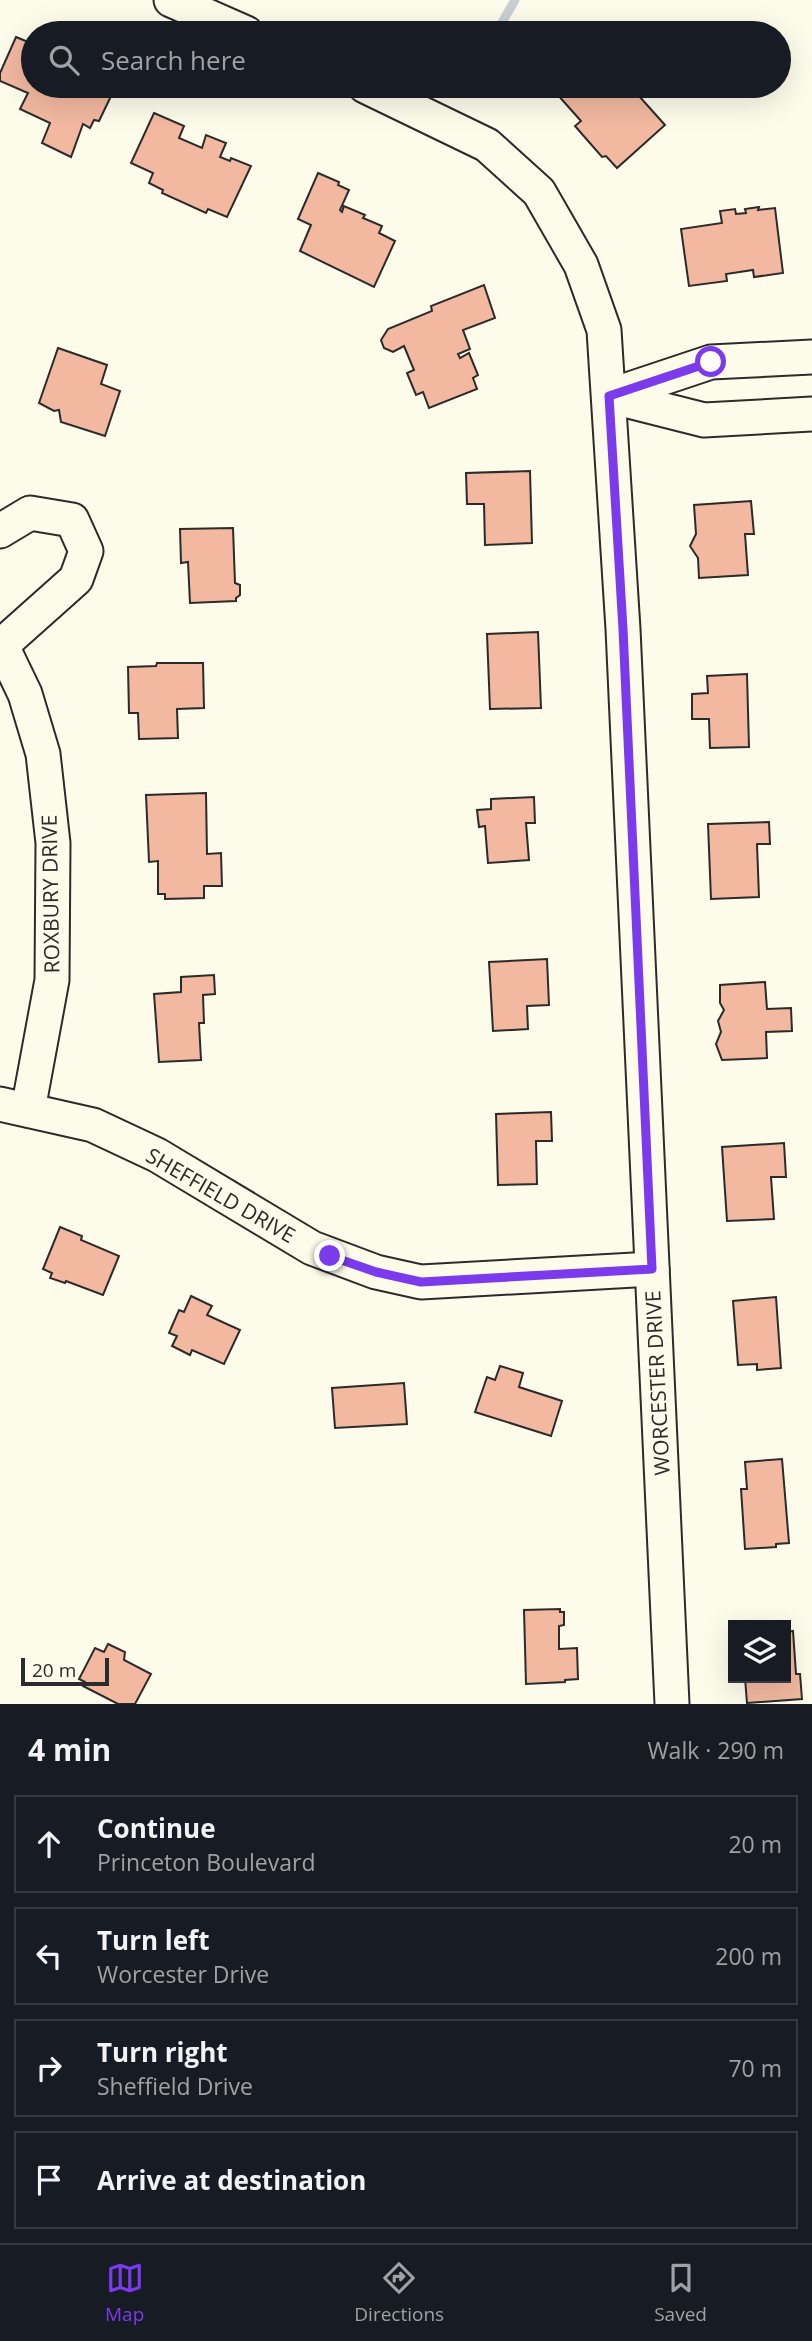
<!DOCTYPE html>
<meta charset="utf-8">
<style>
body{margin:0;font-family:"Open Sans",sans-serif;background:#20242c;color:#f1f3f6}
.controls{position:absolute;right:21px;bottom:21px;display:grid;overflow:hidden;border-radius:0px;box-shadow:0 7px 28px #0002}
.controls button{width:63px;height:63px;display:grid;place-items:center;padding:0;border:0;border-bottom:2px solid #363941;background:#171b24;color:#f1f3f6;font:35px sans-serif}
.scale{position:absolute;left:21px;bottom:18px;width:88px;box-sizing:border-box;padding-left:7px;border:4px solid #2b2b2b;border-top:0;font-size:19px;line-height:24px;white-space:nowrap;color:#2b2b2b;-webkit-text-stroke:5px #fdfbea;paint-order:stroke}
.stop{position:absolute;width:21px;height:21px;margin:-16px;border:5px solid #7c3aed;border-radius:50%;background:#fff}
.stop.end{background:#7c3aed;border-color:#fff;box-shadow:0 2px 7px #0008}
.list{margin:0;padding:0;list-style:none}
h2{display:flex;justify-content:space-between;align-items:center;height:91px;margin:0;padding:0 28px;font-size:30px}
h2 small{font-size:23px;font-weight:400;color:#9ea1a6}
.list li{display:grid;grid-template-columns:46px 1fr auto;gap:21px;align-items:center;box-sizing:border-box;height:98px;margin:0 14px 14px;padding:0 14px;border:2px solid #363941;border-radius:0px}
.list b{display:block;font-size:26px;white-space:nowrap}
.list p{margin:0;font-size:23px;white-space:nowrap;color:#9ea1a6}
.list em{font-size:23px;font-style:normal;color:#9ea1a6}
.icon{flex:none;width:38px;height:38px;fill:none;stroke:currentColor;stroke-width:2;stroke-linecap:round;stroke-linejoin:round}
.map{position:relative;flex:none;width:812px;height:1704px;overflow:hidden}
.search{position:absolute;background:#171b24;box-shadow:0 7px 28px #0002;left:21px;right:21px;top:21px;height:77px;display:flex;align-items:center;gap:18px;box-sizing:border-box;padding:0 24px;border-radius:38px;color:#9ea1a6;font-size:26px}
.sheet{height:539px;background:#171b24}
nav{display:flex;justify-content:space-around;align-items:center;box-sizing:border-box;height:98px;border-top:2px solid #363941;background:#171b24;font-size:19px;color:#9ea1a6}
nav a{display:grid;justify-items:center;gap:4px}
nav .on{color:#7c3aed}
.map>svg:first-child{display:block}
.lines{fill:none;stroke-linecap:round;stroke-linejoin:round}
.stream{stroke:#c7d0d0;stroke-width:9}
.building{fill:#f2b8a0;stroke:#2b2b2b;stroke-width:2}
.minor-casing{stroke:#2b2b2b;stroke-width:37}
.minor{stroke:#fdfbea;stroke-width:33}
.route{stroke:#7c3aed;stroke-width:9}
.labels{text-anchor:middle;dominant-baseline:central;stroke-width:5;stroke-linejoin:round;paint-order:stroke}
.street-label{font-size:21px;fill:#2b2b2b;stroke:#fdfbea}
</style>
<div class="map">
<svg width="812" height="1704" viewBox="0 0 812 1704">
<rect width="100%" height="100%" fill="#fdfbea"/>
<g class="lines">
<path class="stream" d="M496,33L515,0"/>
</g>
<g class="building">
<path d="M16,37L33,44V86H96L113,92L99,121L94,120L90,128L83,124L71,157L42,143L50,123L20,109L28,93L0,81V73Z"/>
<path d="M566,86H644L647,89L639,96L665,125L617,168L606,156L602,157L575,126L581,121L557,94Z"/>
<path d="M154,113L184,126L179,138L202,148L206,135L226,143L220,157L230,161L231,158L251,166L227,217L208,209L206,213L162,193L163,190L149,183L153,173L131,163Z"/>
<path d="M318,173L339,182L338,185L349,190L340,210L342,212L344,206L365,215L363,218L382,226L379,233L395,241L374,287L300,251L311,225L298,219Z"/>
<path d="M759,207L758,210L775,208L783,273L754,277L753,270L726,274L727,281L689,286L681,229L722,223L720,211L735,209L736,214L746,213L745,209Z"/>
<path d="M484,285L495,318L463,330L470,349L458,354L460,358L469,353L478,375L473,378L477,389L429,408L423,392L416,395L407,373L414,370L404,346L393,352L384,348L381,340L388,329L432,311L431,306Z"/>
<path d="M58,348L107,365L101,384L120,391L105,436L61,422L59,410L54,411L39,403Z"/>
<path d="M530,471L532,543L485,545L484,504H467L466,473Z"/>
<path d="M751,501L754,534H745L748,575L699,578L698,558L690,546L696,534L694,505Z"/>
<path d="M233,528L235,583L240,585V595L236,598V601L190,603L188,562L181,563L180,529Z"/>
<path d="M538,632L541,708L490,709L487,634Z"/>
<path d="M157,663H203L204,708L177,709L178,738L139,739L138,713H129L128,667L156,666Z"/>
<path d="M747,674L749,747L710,748L709,719H692V694L708,693L707,676Z"/>
<path d="M206,793L207,854L221,853L222,886H204V898L165,899V894H158V861L149,862L146,795Z"/>
<path d="M534,797L535,823H526L529,860L488,863L485,826L479,827L477,810L491,809V799Z"/>
<path d="M769,822L770,844H757L759,897L711,899L708,824Z"/>
<path d="M547,959L549,1005L527,1006L528,1029L493,1031L489,962Z"/>
<path d="M214,975L215,994L203,995L204,1023H199L201,1060L159,1062L154,994L181,992V977Z"/>
<path d="M765,982L767,1009L791,1008L792,1031L766,1032L767,1058L722,1060L716,1044L721,1032L718,1021L724,1010L720,1003V985Z"/>
<path d="M551,1112L552,1141H536L537,1184L498,1185L496,1114Z"/>
<path d="M784,1143L786,1177H771L774,1219L727,1221L722,1147Z"/>
<path d="M60,1227L82,1236L81,1240L119,1256L103,1295L66,1281L65,1283L50,1278L52,1273L43,1269Z"/>
<path d="M191,1296L212,1306L207,1315L240,1330L224,1364L192,1350L190,1355L172,1346L177,1336L169,1333L179,1310L184,1312Z"/>
<path d="M776,1297L781,1368L757,1370V1364L738,1365L733,1301Z"/>
<path d="M500,1366L523,1373L519,1387L562,1401L551,1436L475,1412L487,1377L495,1380Z"/>
<path d="M404,1383L407,1424L335,1428L332,1388Z"/>
<path d="M782,1459L789,1543L776,1544V1547L745,1549L741,1489H747L745,1462Z"/>
<path d="M560,1609V1612H564V1625L559,1626V1649L577,1648L578,1679L565,1680V1682L526,1684L524,1610Z"/>
<path d="M793,1631L796,1674H800L802,1699L747,1703L745,1678H786V1632Z"/>
<path d="M108,1644L125,1652L124,1660L151,1674L135,1704H118L83,1686L85,1682L79,1679L95,1648L104,1652Z"/>
</g>
<g class="lines">
<defs>
<g id="minor">
<path d="M171,0L246,33"/>
<path d="M365,86L487,145L539,192L581,265L604,330L623,629L672,1704"/>
<path d="M609,396L711,362L812,357"/>
<path d="M609,396L704,420L812,414"/>
<path d="M0,531L30,513L72,520L86,551L76,579L2,645"/>
<path d="M0,642L25,694L43,754L53,843L52,980L28,1110"/>
<path d="M0,1104L93,1125L157,1155L312,1248L376,1272L421,1282L652,1269"/>
</g>
</defs>
<use href="#minor" class="minor-casing"/>
<use href="#minor" class="minor"/>
</g>
<g class="lines">
<path class="route" d="M330,1256L376,1272L421,1282L652,1269L623,629L609,396L711,362"/>
</g>
<g class="labels">
<g class="street-label">
<text transform="translate(50 894) rotate(-91)">ROXBURY DRIVE</text>
<text transform="translate(221 1195) rotate(30)">SHEFFIELD DRIVE</text>
<text transform="translate(657 1383) rotate(-93)">WORCESTER DRIVE</text>
</g>
</g>
</svg>
<div class="controls">
<button><svg class="icon" aria-label="layers" viewBox="0 0 24 24"><path d="M12 4l9 5-9 5-9-5zM3 14l9 5 9-5"/></svg></button>
</div>
<div class="scale">20 m</div>
<div class="stop" style="left:711px;top:362px"></div>
<div class="stop end" style="left:330px;top:1256px"></div>
<div class="search"><svg class="icon" aria-label="search" viewBox="0 0 24 24"><circle cx="10" cy="10" r="6"/><path d="M15 15l6 6"/></svg>Search here</div>
</div>
<section class="sheet">
<h2>4 min<small>Walk · 290 m</small></h2>
<ul class="list">
<li><svg class="icon" aria-label="ahead" viewBox="0 0 24 24"><path d="M12 20V5M6 11l6-6 6 6"/></svg><div><b>Continue</b><p>Princeton Boulevard</p></div><em>20 m</em></li>
<li><svg class="icon" aria-label="left" viewBox="0 0 24 24"><path d="M17 20v-9H6M10 6l-5 5 5 5"/></svg><div><b>Turn left</b><p>Worcester Drive</p></div><em>200 m</em></li>
<li><svg class="icon" aria-label="right" viewBox="0 0 24 24"><path d="M7 20v-9h11M14 6l5 5-5 5"/></svg><div><b>Turn right</b><p>Sheffield Drive</p></div><em>70 m</em></li>
<li><svg class="icon" aria-label="arrive" viewBox="0 0 24 24"><path d="M6 21V4h12l-3 4 3 4H6"/></svg><div><b>Arrive at destination</b></div></li>
</ul>
</section>
<nav>
<a class="on"><svg class="icon" aria-label="map" viewBox="0 0 24 24"><path d="M3 6l6-2 6 2 6-2v14l-6 2-6-2-6 2zM9 4v14M15 6v14"/></svg>Map</a>
<a><svg class="icon" aria-label="directions" viewBox="0 0 24 24"><path d="M12 3l9 9-9 9-9-9zM9 14v-3h6M13 9l2 2-2 2"/></svg>Directions</a>
<a><svg class="icon" aria-label="saved" viewBox="0 0 24 24"><path d="M7 4h10v16l-5-4-5 4z"/></svg>Saved</a>
</nav>
